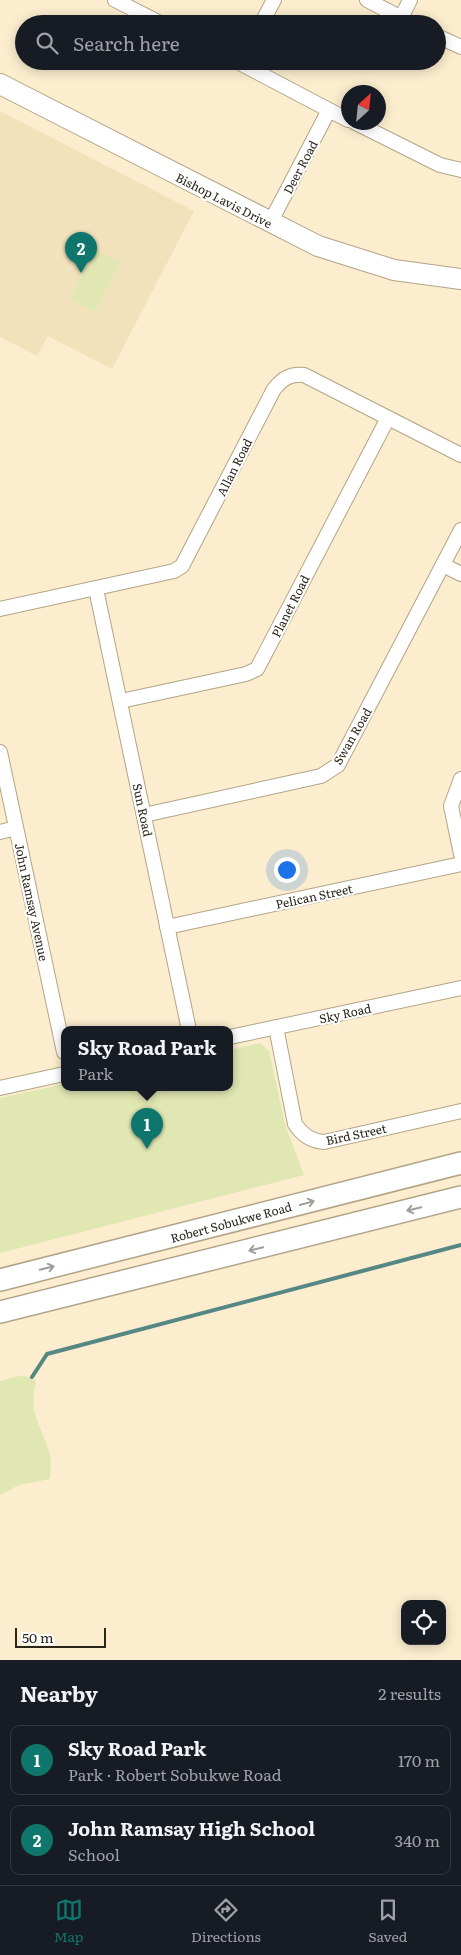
<!DOCTYPE html>
<meta charset="utf-8">
<style>
body{margin:0;font-family:Literata,serif;background:#20242c;color:#f1f3f6}
.controls{position:absolute;right:15px;bottom:15px;display:grid;overflow:hidden;border-radius:10px;box-shadow:0 2px 12px #0003}
.controls button{width:45px;height:45px;display:grid;place-items:center;padding:0;border:0;border-bottom:1px solid #363941;background:#171b24;color:#f1f3f6;font:25px sans-serif}
.compass{position:absolute;left:341px;top:85px;width:45px;height:45px;border-radius:50%;background:#171b24;box-shadow:0 2px 12px #0003;rotate:27deg}
.scale{position:absolute;left:15px;bottom:12px;width:91px;box-sizing:border-box;padding-left:5px;border:2px solid #2b261a;border-top:0;font-size:14px;line-height:18px;white-space:nowrap;color:#2b261a;-webkit-text-stroke:4px #fff;paint-order:stroke}
.you{position:absolute;left:286px;top:869px;width:18px;height:18px;margin:-12px;border:4px solid #fff;border-radius:50%;background:#1a73e8;box-shadow:0 0 0 8px #1a73e833}
.badge{display:grid;place-items:center;width:32px;height:32px;border-radius:50%;background:#0f766e;color:#fff;font-size:16px;font-weight:700}
.pin{position:absolute;translate:-50% -41px;filter:drop-shadow(0 1px 2px #0008)}
.pin::after{content:'';position:absolute;top:26px;width:18px;height:15px;background:inherit;clip-path:polygon(0 0,100% 0,50% 100%)}
.popup{position:absolute;left:61px;top:1026px;width:172px;height:65px;box-sizing:border-box;display:grid;place-content:center;border-radius:10px;background:#171b24;filter:drop-shadow(0 1px 4px #0005);font-size:16px;white-space:nowrap;color:#9ea1a6}
.popup b{font-size:19px;color:#f1f3f6}
.popup::after{content:'';position:absolute;left:50%;top:100%;margin-left:-10px;border:10px solid transparent;border-top-color:#171b24}
.list{margin:0;padding:0;list-style:none}
h2{display:flex;justify-content:space-between;align-items:center;height:65px;margin:0;padding:0 20px;font-size:21px}
h2 small{font-size:16px;font-weight:400;color:#9ea1a6}
.list li{display:grid;grid-template-columns:32px 1fr auto;gap:15px;align-items:center;box-sizing:border-box;height:70px;margin:0 10px 10px;padding:0 10px;border:1px solid #363941;border-radius:10px}
.list b{display:block;font-size:19px;white-space:nowrap}
.list p{margin:0;font-size:16px;white-space:nowrap;color:#9ea1a6}
.list em{font-size:16px;font-style:normal;color:#9ea1a6}
.icon{flex:none;width:28px;height:28px;fill:none;stroke:currentColor;stroke-width:2;stroke-linecap:round;stroke-linejoin:round}
.map{position:relative;flex:none;width:461px;height:1660px;overflow:hidden}
.search{position:absolute;background:#171b24;box-shadow:0 2px 12px #0003;left:15px;right:15px;top:15px;height:55px;display:flex;align-items:center;gap:12px;box-sizing:border-box;padding:0 18px;border-radius:28px;color:#9ea1a6;font-size:19px}
.sheet{height:225px;background:#171b24}
nav{display:flex;justify-content:space-around;align-items:center;box-sizing:border-box;height:70px;border-top:1px solid #363941;background:#171b24;font-size:14px;color:#9ea1a6}
nav a{display:grid;justify-items:center;gap:2px}
nav .on{color:#0f766e}
.map>svg:first-child{display:block}
.built{fill:#f2e2bc}
.green{fill:#e0e7b2}
.lines{fill:none;stroke-linecap:round;stroke-linejoin:round}
.stream{stroke:#558784;stroke-width:4}
.street-casing{stroke:#b2a587;stroke-width:16}
.secondary-casing{stroke:#b2a587;stroke-width:22}
.primary-casing{stroke:#b2a587;stroke-width:24}
.street{stroke:#fff;stroke-width:14}
.secondary{stroke:#fff;stroke-width:20}
.primary{stroke:#fff;stroke-width:21}
.oneway{stroke:#a09d98}
.labels{text-anchor:middle;dominant-baseline:central;stroke-width:4.5;stroke-linejoin:round;paint-order:stroke}
.street-label{font-size:12px;fill:#2b261a;stroke:#fff}
</style>
<div class="map">
<svg width="461" height="1660" viewBox="0 0 461 1660">
<rect width="100%" height="100%" fill="#fbedce"/>
<path class="built" d="M0,111L194,211L112,369L48,336L37,356L0,337Z"/>
<g class="green">
<path d="M95,250L120,262L95,312L70,299Z"/>
<path d="M260,1043L269,1051L285,1124L304,1175L0,1253V1098L64,1084V1088H230V1050Z"/>
<path d="M19,1376L32,1377L36,1382C28,1413 40,1423 49,1451C52,1459 50,1470 50,1479L19,1485L0,1495V1381Z"/>
</g>
<g class="lines">
<path class="stream" d="M32,1377L47,1354L461,1245"/>
<defs>
<g id="street">
<path d="M115,0L162,24"/>
<path d="M367,0L413,24"/>
<path d="M401,18L410,0"/>
<path d="M261,24L274,0"/>
<path d="M437,36L461,47"/>
<path d="M236,61L348,120"/>
<path d="M354,122L440,165L461,170"/>
<path d="M270,223L329,110"/>
<path d="M443,565L461,574"/>
<path d="M96,589L189,1030"/>
<path d="M0,609L174,571L182,566L274,389C283,378 290,374 304,375L461,455"/>
<path d="M121,701L246,674L257,669L388,418"/>
<path d="M0,752L64,1052"/>
<path d="M461,779L451,806L461,854"/>
<path d="M144,815L321,776L338,765L461,530"/>
<path d="M0,832L16,828"/>
<path d="M167,927L461,864"/>
<path d="M276,1027L295,1124C302,1135 311,1141 324,1142L461,1111"/>
<path d="M230,1037L461,988"/>
<path d="M0,1088L64,1074"/>
</g>
<path id="secondary" d="M0,84L318,246L394,270L461,279"/>
<g id="primary">
<path d="M0,1280L461,1163"/>
<path d="M0,1312L461,1197"/>
</g>
</defs>
<use href="#street" class="street-casing"/>
<use href="#secondary" class="secondary-casing"/>
<use href="#primary" class="primary-casing"/>
<use href="#street" class="street"/>
<use href="#secondary" class="secondary"/>
<use href="#primary" class="primary"/>
</g>
<defs><path id="oneway-shaft" d="M-6 0H5M1.5-3L5.5 0L1.5 3" fill="none" stroke-width="1.6" stroke-linecap="round" stroke-linejoin="round" transform="scale(1.25)"/></defs>
<g class="oneway">
<use href="#oneway-shaft" transform="translate(307 1203) rotate(-15)"/>
<use href="#oneway-shaft" transform="translate(414 1209) rotate(166)"/>
<use href="#oneway-shaft" transform="translate(256 1249) rotate(166)"/>
<use href="#oneway-shaft" transform="translate(47 1268) rotate(-14)"/>
</g>
<g class="labels">
<g class="street-label">
<text transform="translate(300 167) rotate(-62)">Deer Road</text>
<text transform="translate(224 200) rotate(27)">Bishop Lavis Drive</text>
<text transform="translate(234 467) rotate(-63)">Allan Road</text>
<text transform="translate(290 606) rotate(-63)">Planet Road</text>
<text transform="translate(352 736) rotate(-60)">Swan Road</text>
<text transform="translate(143 810) rotate(78)">Sun Road</text>
<text transform="translate(314 896) rotate(-12)">Pelican Street</text>
<text transform="translate(32 902) rotate(78)">John Ramsay Avenue</text>
<text transform="translate(345 1013) rotate(-12)">Sky Road</text>
<text transform="translate(356 1134) rotate(-12)">Bird Street</text>
<text transform="translate(231 1222) rotate(-15)">Robert Sobukwe Road</text>
</g>
</g>
</svg>
<div class="controls">
<button><svg class="icon" aria-label="locate" viewBox="0 0 24 24"><circle cx="12" cy="12" r="6"/><path d="M12 2v4M12 18v4M2 12h4M18 12h4"/></svg></button>
</div>
<svg class="compass" viewBox="-18 -18 36 36"><path d="M0-13l5 13h-10z" fill="#e53935"/><path d="M0 13l5-13h-10z" fill="#9ea1a6"/></svg>
<div class="scale">50 m</div>
<div class="you"></div>
<div class="pin badge" style="left:147px;top:1149px">1</div>
<div class="popup"><b>Sky Road Park</b>Park</div>
<div class="pin badge" style="left:81px;top:273px">2</div>
<div class="search"><svg class="icon" aria-label="search" viewBox="0 0 24 24"><circle cx="10" cy="10" r="6"/><path d="M15 15l6 6"/></svg>Search here</div>
</div>
<section class="sheet">
<h2>Nearby<small>2 results</small></h2>
<ul class="list">
<li><span class="badge">1</span><div><b>Sky Road Park</b><p>Park · Robert Sobukwe Road</p></div><em>170 m</em></li>
<li><span class="badge">2</span><div><b>John Ramsay High School</b><p>School</p></div><em>340 m</em></li>
</ul>
</section>
<nav>
<a class="on"><svg class="icon" aria-label="map" viewBox="0 0 24 24"><path d="M3 6l6-2 6 2 6-2v14l-6 2-6-2-6 2zM9 4v14M15 6v14"/></svg>Map</a>
<a><svg class="icon" aria-label="directions" viewBox="0 0 24 24"><path d="M12 3l9 9-9 9-9-9zM9 14v-3h6M13 9l2 2-2 2"/></svg>Directions</a>
<a><svg class="icon" aria-label="saved" viewBox="0 0 24 24"><path d="M7 4h10v16l-5-4-5 4z"/></svg>Saved</a>
</nav>
